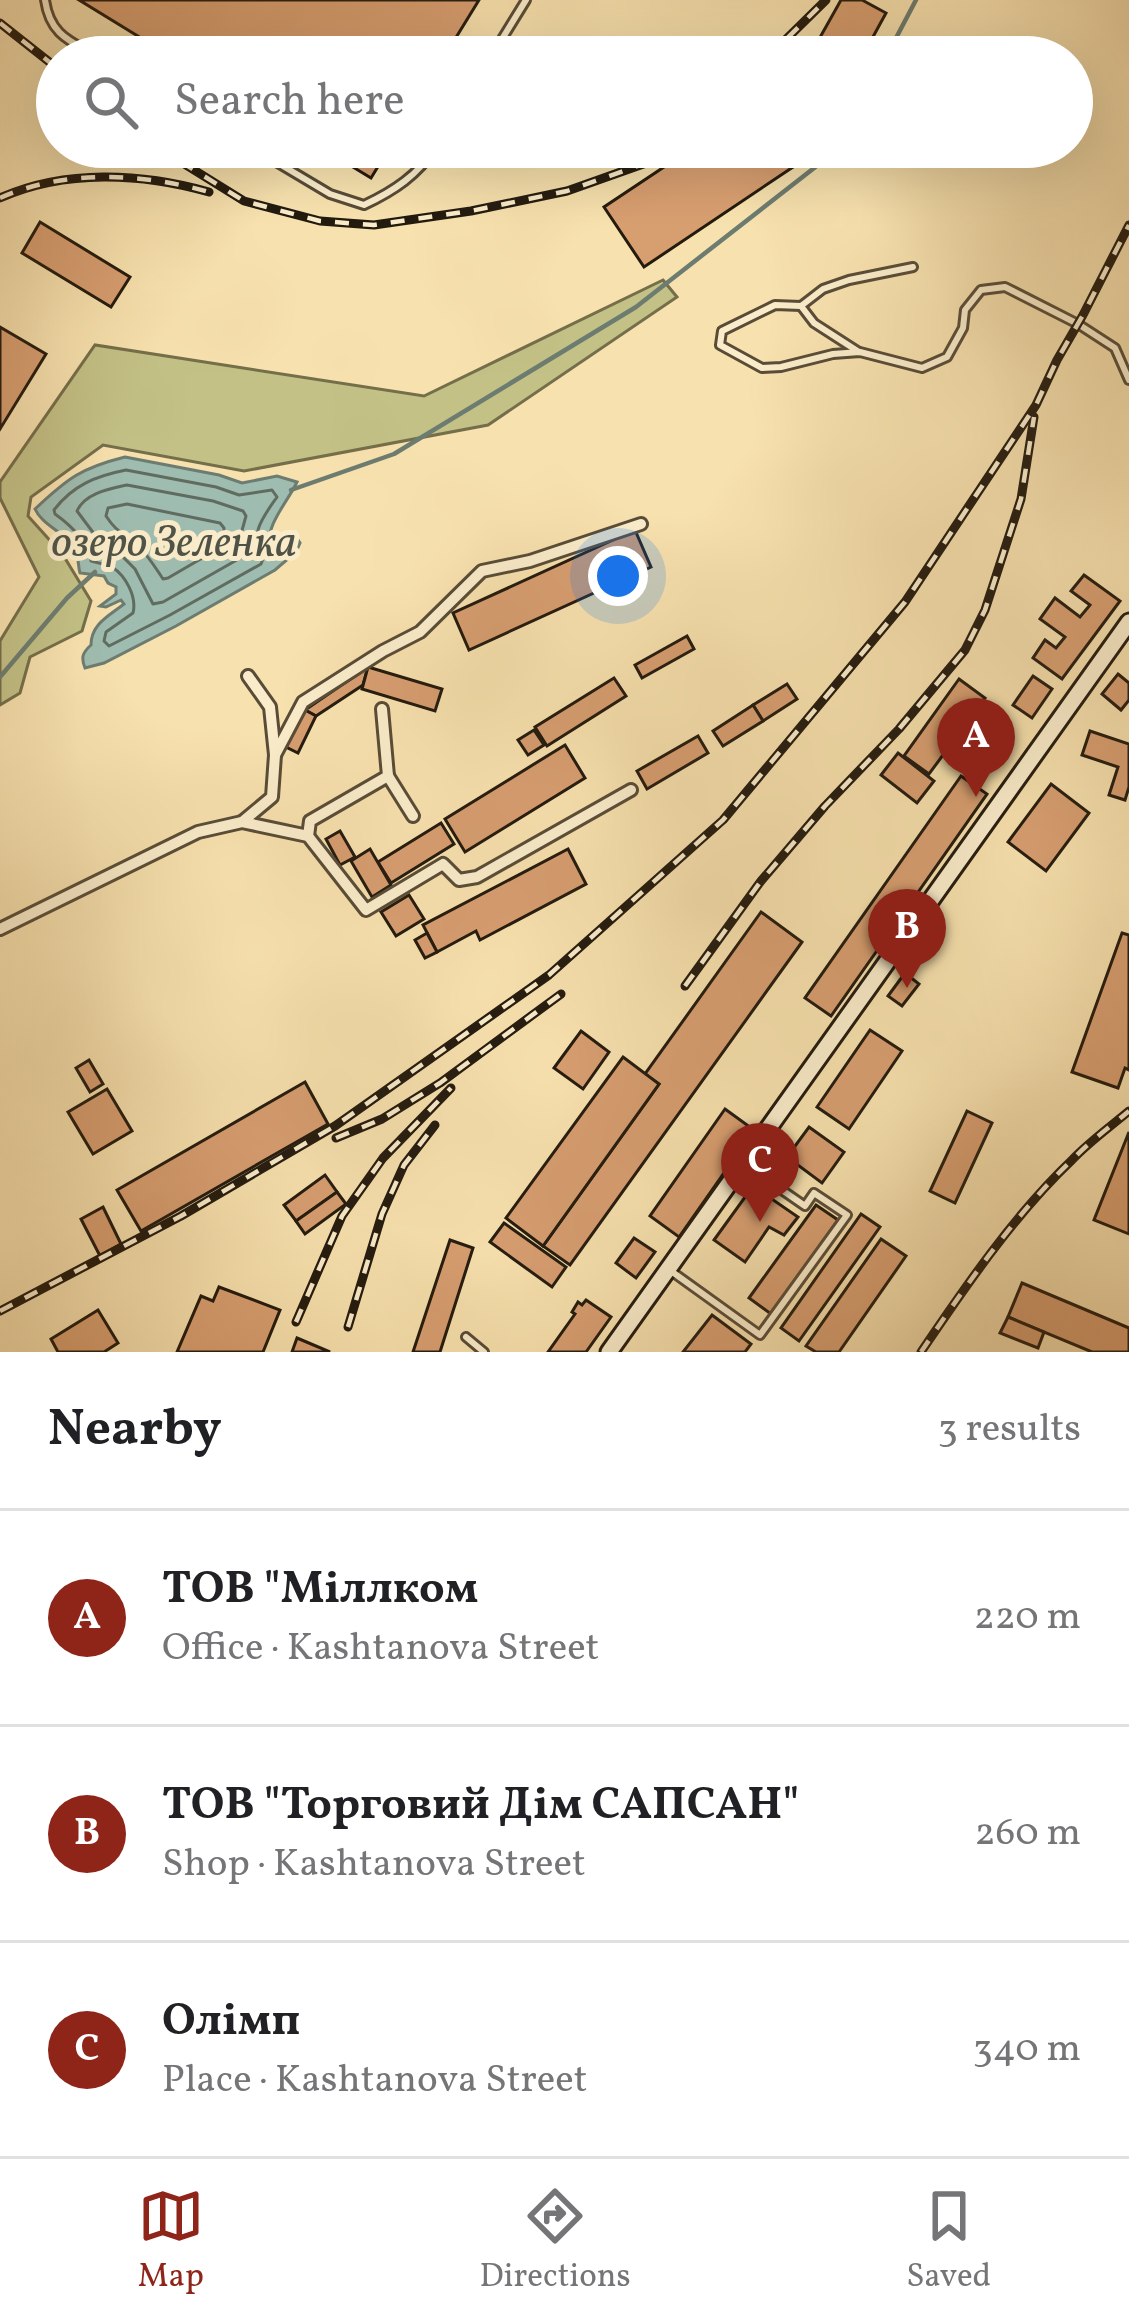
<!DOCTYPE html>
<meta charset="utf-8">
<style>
body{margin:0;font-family:Vollkorn,serif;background:#f2f2f2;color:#202124}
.you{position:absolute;left:618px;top:576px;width:42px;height:42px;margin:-30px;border:9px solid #fff;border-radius:50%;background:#1a73e8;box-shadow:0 0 0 18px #1a73e833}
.badge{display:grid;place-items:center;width:78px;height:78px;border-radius:50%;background:#8f2418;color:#fff;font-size:39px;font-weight:700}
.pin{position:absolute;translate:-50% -99px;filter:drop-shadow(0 3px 6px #0008)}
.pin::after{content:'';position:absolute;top:63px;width:42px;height:36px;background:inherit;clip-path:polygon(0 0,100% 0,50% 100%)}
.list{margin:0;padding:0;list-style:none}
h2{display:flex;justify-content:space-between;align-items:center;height:156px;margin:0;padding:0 48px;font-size:51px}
h2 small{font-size:39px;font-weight:400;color:#757577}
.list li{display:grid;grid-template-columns:78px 1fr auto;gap:36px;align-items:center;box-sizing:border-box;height:216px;padding:0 48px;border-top:3px solid #e0e0e0}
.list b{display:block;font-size:45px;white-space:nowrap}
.list p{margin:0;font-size:39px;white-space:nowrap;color:#757577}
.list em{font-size:39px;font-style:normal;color:#757577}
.icon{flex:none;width:66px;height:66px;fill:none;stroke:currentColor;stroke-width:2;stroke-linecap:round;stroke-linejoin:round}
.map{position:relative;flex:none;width:1129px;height:1352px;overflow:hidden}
.search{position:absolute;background:#fff;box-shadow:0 12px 48px #0002;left:36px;right:36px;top:36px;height:132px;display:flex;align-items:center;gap:30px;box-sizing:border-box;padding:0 42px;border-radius:66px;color:#757577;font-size:45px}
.sheet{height:804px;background:#fff}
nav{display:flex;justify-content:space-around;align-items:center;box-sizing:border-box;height:168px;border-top:3px solid #e0e0e0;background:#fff;font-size:33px;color:#757577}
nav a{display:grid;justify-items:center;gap:6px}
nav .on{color:#8f2418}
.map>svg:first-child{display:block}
.green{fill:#c3c186;stroke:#746e4a;stroke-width:3}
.water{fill:#9ebcb0;stroke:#6d7c70;stroke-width:3}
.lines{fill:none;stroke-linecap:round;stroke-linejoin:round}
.shore{stroke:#616c60;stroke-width:3}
.stream{stroke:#6d7c70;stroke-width:4.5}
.building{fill:#d79e70;stroke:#241b0f;stroke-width:3}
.lane-casing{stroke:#594c37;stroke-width:12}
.street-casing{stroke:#594c37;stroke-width:16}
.secondary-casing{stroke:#241b0f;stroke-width:21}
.lane{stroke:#faecca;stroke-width:6}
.street{stroke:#faecca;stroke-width:10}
.secondary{stroke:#faecca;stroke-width:15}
.rail-casing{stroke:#241b0f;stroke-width:9}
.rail{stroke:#faecca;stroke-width:4.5;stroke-dasharray:14;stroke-linecap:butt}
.labels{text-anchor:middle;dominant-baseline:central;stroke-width:10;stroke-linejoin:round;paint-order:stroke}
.water-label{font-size:45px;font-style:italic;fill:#4f5347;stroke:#faecca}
</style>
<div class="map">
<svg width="1129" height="1352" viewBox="0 0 1129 1352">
<rect width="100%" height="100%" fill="#f7e1ae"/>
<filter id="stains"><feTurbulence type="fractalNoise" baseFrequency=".00167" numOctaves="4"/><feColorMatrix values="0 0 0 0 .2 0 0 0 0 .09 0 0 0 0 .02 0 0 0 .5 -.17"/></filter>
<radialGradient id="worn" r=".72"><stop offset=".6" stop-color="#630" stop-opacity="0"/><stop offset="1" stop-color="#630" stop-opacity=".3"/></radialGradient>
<path class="green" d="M663,280L677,297L488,425L244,471L103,445L31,497L28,516L63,555L91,601L82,631L30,657L20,693L0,705V641L39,577L0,498V482L95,345L424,396Z"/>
<path class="water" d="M125,457L219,475L242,483L277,476L297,482C287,503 266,524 269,548L280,545L294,534L300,543L296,552L275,570L176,626L104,663L85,668C81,658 82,653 91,645C91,624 109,616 124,604L121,600L106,607L100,606L116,594V587L108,583L104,576L80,573C78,567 79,559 76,553C69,533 43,527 35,509C68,478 81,468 125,457Z"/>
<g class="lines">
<g class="shore">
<path d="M126,470L216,487L239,495L272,490L277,497C263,517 248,535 263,559L261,564L170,615L109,646L104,641L106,632L133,613C137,597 126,576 112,567C110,566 92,561 91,561C87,541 72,526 55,514L54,510C73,485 96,476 126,470Z"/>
<path d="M127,485L213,501L243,511L246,516L241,534L242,557L163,602L153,604L135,569L121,555L104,547L77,511C85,493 109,489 127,485Z"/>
<path d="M127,504L220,523L224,528L223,546L168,578L163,579C155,567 148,555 137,545C123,532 117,533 106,516L108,508Z"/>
</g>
<g class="stream">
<path d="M886,57L916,0"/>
<path d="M291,490L394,454L636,307L832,154L836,147"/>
<path d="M0,677L67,598L95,572"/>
</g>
</g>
<g class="building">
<path d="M79,0H479L444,57H172Z"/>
<path d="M841,0H862L886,13L862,57H809Z"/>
<path d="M320,147H390L371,178Z"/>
<path d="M694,147H780L793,167L644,267L604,207Z"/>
<path d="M40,222L130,277L111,307L22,253Z"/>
<path d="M0,327L46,354L0,429Z"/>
<path d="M635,530L651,567L469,650L453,613Z"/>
<path d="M1084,575L1120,601L1062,679L1033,658L1045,640L1056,648L1065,637L1040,619L1055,598L1080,617L1090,605L1071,591Z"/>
<path d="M687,636L694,649L642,678L635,665Z"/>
<path d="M368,667L363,685L316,716L305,710Z"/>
<path d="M368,667L442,689L435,711L362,689Z"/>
<path d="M1118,674L1129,683V700L1121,710L1102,694Z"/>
<path d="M1033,676L1052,689L1032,718L1013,705Z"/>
<path d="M614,678L626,696L547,746L535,727Z"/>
<path d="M959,679L985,698L929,774L904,756Z"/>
<path d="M787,684L797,699L763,721L753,705Z"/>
<path d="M753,705L763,721L723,746L713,731Z"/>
<path d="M305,710L316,716L298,753L286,747Z"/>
<path d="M534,730L544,745L528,755L518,740Z"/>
<path d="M1090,731L1129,744V787L1125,800L1109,795L1118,767L1082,755Z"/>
<path d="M698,736L708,753L647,789L637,771Z"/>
<path d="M565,745L585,778L465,852L445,819Z"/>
<path d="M898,753L934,781L917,803L881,775Z"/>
<path d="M961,776L987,794L831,1016L805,998Z"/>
<path d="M1051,784L1089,813L1046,871L1008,842Z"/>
<path d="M441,823L454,844L391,883L378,862Z"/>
<path d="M340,831L355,857L340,865L326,839Z"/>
<path d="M370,849L391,885L372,897L351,861Z"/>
<path d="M568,849L586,884L480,940L476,931L437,952L423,925Z"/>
<path d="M409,895L424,919L396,936L381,912Z"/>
<path d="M761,912L802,942L570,1265L543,1246L659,1084L645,1074Z"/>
<path d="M427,933L437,952L425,958L415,940Z"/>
<path d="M1122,933L1129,935V1070L1125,1068L1118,1088L1072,1072Z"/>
<path d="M905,973L919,984L902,1006L888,996Z"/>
<path d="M870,1030L902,1051L849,1129L817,1107Z"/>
<path d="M581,1031L609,1052L583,1089L554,1068Z"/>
<path d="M623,1057L659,1084L543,1246L506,1218Z"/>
<path d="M89,1060L103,1084L90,1092L76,1068Z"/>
<path d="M305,1082L328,1124L141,1231L117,1190Z"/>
<path d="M107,1089L132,1131L93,1154L68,1112Z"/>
<path d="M725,1109L754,1130L679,1237L650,1216Z"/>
<path d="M967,1111L992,1123L955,1203L930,1191Z"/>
<path d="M809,1127L844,1152L822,1183L787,1157Z"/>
<path d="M1129,1132V1234L1094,1220Z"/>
<path d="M325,1175L337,1192L296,1221L284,1205Z"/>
<path d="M753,1186L798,1217L784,1235L769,1227L745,1262L714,1240Z"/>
<path d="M337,1192L346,1204L305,1234L296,1221Z"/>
<path d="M816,1205L838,1220L771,1314L749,1298Z"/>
<path d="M103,1207L121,1244L100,1256L81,1219Z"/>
<path d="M861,1214L880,1227L799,1341L781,1328Z"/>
<path d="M504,1223L566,1267L552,1287L490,1242Z"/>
<path d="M634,1238L655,1252L636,1278L616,1263Z"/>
<path d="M881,1239L906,1256L839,1352H816L806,1346Z"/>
<path d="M450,1240L473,1248L440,1352H413Z"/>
<path d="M1022,1283L1129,1328V1352H1092L1008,1317Z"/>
<path d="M219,1287L280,1310L263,1352H177L201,1296L213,1301Z"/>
<path d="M586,1300L611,1317L586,1352H548L575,1314L572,1312L578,1302L582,1305Z"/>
<path d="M98,1310L118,1343L104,1352H58L51,1339Z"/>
<path d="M712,1315L751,1344L745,1352H683Z"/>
<path d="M1008,1317L1044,1332L1038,1348L1000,1333Z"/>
<path d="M297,1338L330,1352H292Z"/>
</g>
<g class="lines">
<defs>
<g id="lane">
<path d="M45,0C50,35 70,41 98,57"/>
<path d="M491,57L526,0"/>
<path d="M251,147L330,194L364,205C394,191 418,175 436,147"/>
<path d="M913,267L849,280L823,289L801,306L775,305L722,331L720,345L762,368L781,367L833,354L860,352L922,368L947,357L963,328L965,310L981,290L1005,287L1078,324L1115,348L1129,380"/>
<path d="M801,306L814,323L859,352"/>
<path d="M671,1271L760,1335L847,1215L814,1193L805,1206L779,1188"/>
<path d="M466,1337L484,1352"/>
</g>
<g id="street">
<path d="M275,755L303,702L383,651L420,632L482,571L530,561L641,524"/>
<path d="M388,776L413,816"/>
<path d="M242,822L272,797L275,755L270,707L248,676"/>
<path d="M308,836L310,821L388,776L382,709"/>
<path d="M0,929L198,832L242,822L308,836L366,910L443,864L459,880L477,877L631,790"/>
</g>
<path id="secondary" d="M609,1352L1129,622"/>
</defs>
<use href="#lane" class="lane-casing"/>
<use href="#street" class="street-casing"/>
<use href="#secondary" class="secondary-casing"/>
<use href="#lane" class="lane"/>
<use href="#street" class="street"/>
<use href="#secondary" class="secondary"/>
<defs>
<g id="rail">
<path d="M0,23L57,68"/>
<path d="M768,57L826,0"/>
<path d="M157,147L244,201L320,221L374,225L471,211L567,191L649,162L667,147"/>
<path d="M0,198C65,169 142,173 209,192"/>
<path d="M685,986L761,881L825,806L899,729L965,650L985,610L1021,499L1034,417"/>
<path d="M336,1138L382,1119L440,1083L561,994"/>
<path d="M0,1311L181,1216L335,1126L549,975L723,820L905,602L1036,405L1057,360L1083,315L1129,225"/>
<path d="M296,1322L342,1216L383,1158L451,1088"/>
<path d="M348,1327L382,1214L404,1165L435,1125"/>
<path d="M921,1352C965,1287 1015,1214 1072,1160C1089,1142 1110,1127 1129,1111"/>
</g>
</defs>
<use href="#rail" class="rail-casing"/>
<use href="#rail" class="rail"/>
</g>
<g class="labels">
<g class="water-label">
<text x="174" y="544">озеро Зеленка</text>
</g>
</g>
<rect width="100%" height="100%" filter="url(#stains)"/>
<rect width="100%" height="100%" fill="url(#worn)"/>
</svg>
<div class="you"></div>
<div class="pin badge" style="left:976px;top:797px">A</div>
<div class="pin badge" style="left:907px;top:988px">B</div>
<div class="pin badge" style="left:760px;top:1222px">C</div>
<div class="search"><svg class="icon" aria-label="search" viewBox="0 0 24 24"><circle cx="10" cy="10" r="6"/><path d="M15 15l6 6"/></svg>Search here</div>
</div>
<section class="sheet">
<h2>Nearby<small>3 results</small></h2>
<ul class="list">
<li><span class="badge">A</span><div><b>ТОВ &quot;Міллком</b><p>Office · Kashtanova Street</p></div><em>220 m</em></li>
<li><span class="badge">B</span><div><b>ТОВ &quot;Торговий Дім САПСАН&quot;</b><p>Shop · Kashtanova Street</p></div><em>260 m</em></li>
<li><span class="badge">C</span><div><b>Олімп</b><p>Place · Kashtanova Street</p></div><em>340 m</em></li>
</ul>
</section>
<nav>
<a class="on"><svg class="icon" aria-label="map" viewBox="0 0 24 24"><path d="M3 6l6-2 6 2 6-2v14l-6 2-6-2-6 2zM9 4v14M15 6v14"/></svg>Map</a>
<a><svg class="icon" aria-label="directions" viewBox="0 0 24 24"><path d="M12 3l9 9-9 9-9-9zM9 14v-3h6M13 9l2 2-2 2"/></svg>Directions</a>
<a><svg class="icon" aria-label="saved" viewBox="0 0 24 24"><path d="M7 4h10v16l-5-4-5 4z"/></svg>Saved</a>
</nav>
